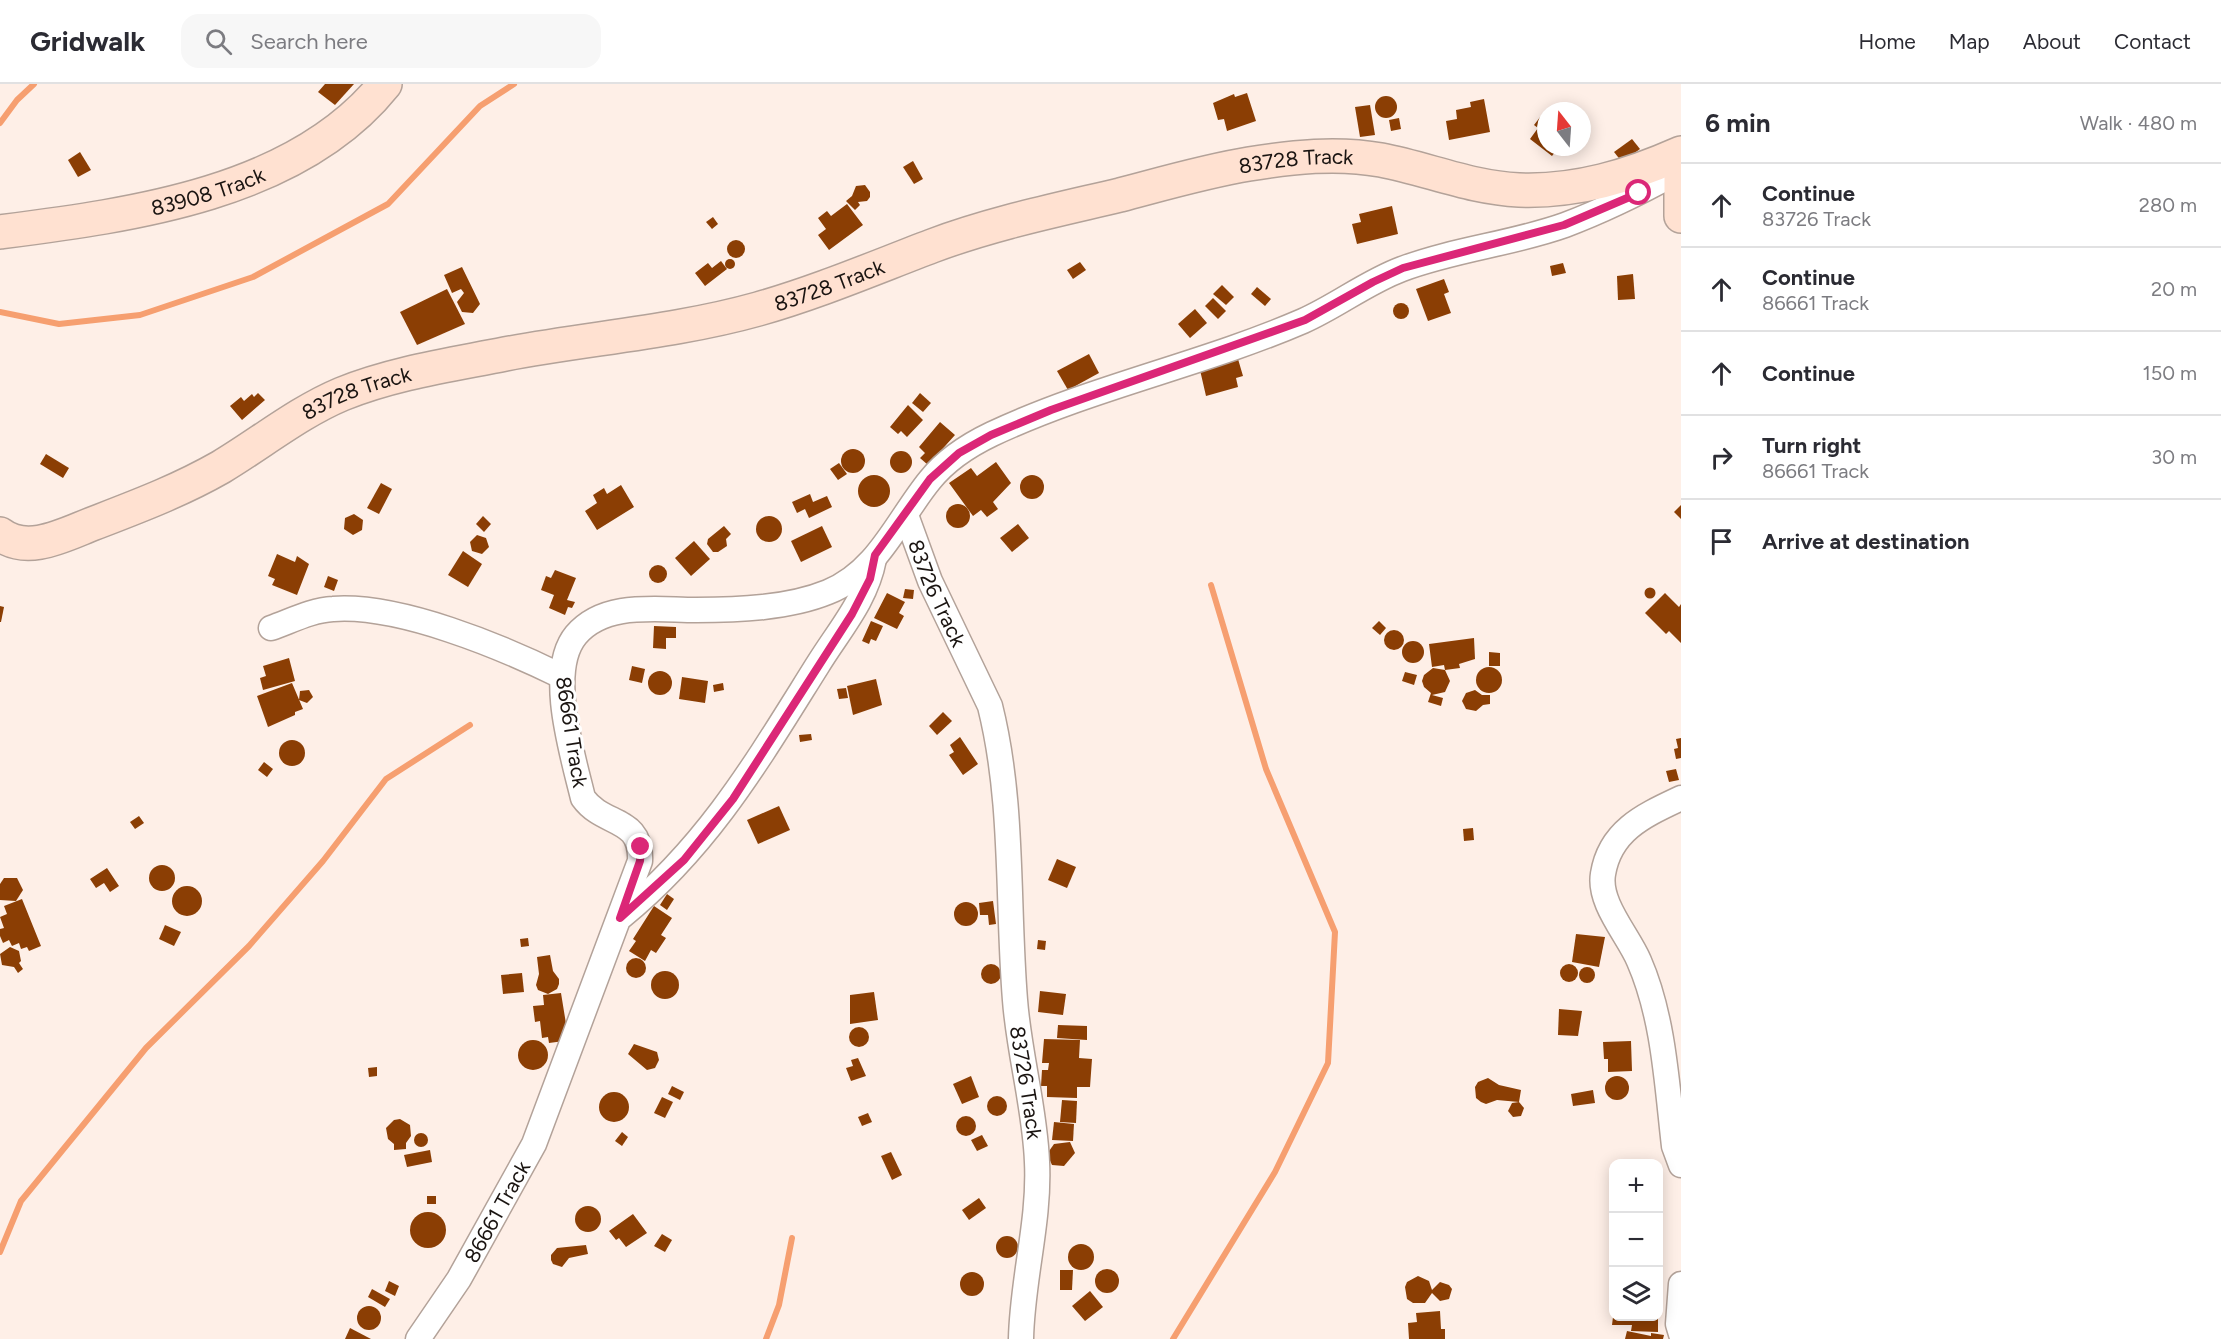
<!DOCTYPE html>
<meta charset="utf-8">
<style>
body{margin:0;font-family:Figtree,sans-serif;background:#f7f7f7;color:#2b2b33}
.controls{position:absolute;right:18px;bottom:18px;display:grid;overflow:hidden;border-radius:12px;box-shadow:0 3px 15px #0003}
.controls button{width:54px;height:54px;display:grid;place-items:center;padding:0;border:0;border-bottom:2px solid #e1e1e2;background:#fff;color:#2b2b33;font:30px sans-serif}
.compass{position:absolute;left:1537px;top:18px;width:54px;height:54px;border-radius:50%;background:#fff;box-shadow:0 3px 15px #0003;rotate:343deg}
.stop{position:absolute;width:18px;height:18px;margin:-14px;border:4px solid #db2777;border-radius:50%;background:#fff}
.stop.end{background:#db2777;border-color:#fff;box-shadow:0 2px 6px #0008}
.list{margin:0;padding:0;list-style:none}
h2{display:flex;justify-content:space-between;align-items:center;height:78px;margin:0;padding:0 24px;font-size:26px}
h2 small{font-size:20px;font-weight:400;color:#7c7c81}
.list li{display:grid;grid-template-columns:39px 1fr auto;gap:18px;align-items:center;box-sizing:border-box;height:84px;padding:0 24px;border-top:2px solid #e1e1e2}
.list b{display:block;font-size:22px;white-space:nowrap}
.list p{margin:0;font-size:20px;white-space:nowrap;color:#7c7c81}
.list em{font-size:20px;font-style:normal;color:#7c7c81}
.icon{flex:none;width:33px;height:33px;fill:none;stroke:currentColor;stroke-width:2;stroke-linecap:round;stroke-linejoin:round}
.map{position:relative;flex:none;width:1681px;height:1255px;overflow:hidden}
header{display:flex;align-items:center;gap:36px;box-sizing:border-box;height:84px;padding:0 30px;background:#fff;border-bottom:2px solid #e1e1e2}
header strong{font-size:28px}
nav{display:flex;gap:33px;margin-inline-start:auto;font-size:21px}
.search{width:420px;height:54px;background:#f7f7f7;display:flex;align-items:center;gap:15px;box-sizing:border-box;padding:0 21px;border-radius:18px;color:#7c7c81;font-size:22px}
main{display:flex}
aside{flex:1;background:#fff}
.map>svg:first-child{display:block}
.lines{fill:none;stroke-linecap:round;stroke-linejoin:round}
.stream{stroke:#f69f70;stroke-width:6}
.building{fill:#8b3e04}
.street-casing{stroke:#b3a299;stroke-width:27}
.secondary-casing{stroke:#b3a299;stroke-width:36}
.street{stroke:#fff;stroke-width:24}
.secondary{stroke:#ffe1d1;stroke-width:33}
.route{stroke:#db2777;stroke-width:8}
.labels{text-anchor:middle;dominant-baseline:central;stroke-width:6;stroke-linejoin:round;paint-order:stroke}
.street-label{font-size:21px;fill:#1a1411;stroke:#fff}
</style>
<header>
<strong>Gridwalk</strong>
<div class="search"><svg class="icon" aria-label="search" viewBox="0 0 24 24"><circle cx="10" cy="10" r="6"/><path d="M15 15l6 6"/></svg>Search here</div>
<nav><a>Home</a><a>Map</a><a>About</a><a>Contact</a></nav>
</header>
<main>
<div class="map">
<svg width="1681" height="1255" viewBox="0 0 1681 1255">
<rect width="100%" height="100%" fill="#feefe7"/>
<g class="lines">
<g class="stream">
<path d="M0,39L17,16L34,0"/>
<path d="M0,228L59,240L140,231L253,193L388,120L480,22L514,0"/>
<path d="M0,1168L21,1117L146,964L249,862L323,777L386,695L470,641"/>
<path d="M766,1255L779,1221L792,1154"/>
<path d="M1173,1255L1275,1088L1328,979L1335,848L1266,685L1211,501"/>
</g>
</g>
<g class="building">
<path d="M325,0H354L335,21L318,8Z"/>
<path d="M1247,9L1256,37L1227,47L1224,35L1218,36L1213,19L1234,10L1235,13Z"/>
<circle cx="1386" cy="23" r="11"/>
<path d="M1484,15L1490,48L1449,56L1446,37L1457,35L1456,26L1471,23L1470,18Z"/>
<path d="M1370,21L1375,51L1360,53L1355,23Z"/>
<path d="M1544,28L1546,63H1559L1552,72L1530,55L1538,44L1534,41Z"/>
<path d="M1399,34L1401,45L1391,47L1389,36Z"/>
<path d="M1632,55L1640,65L1622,78L1614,68Z"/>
<path d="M80,68L91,86L78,93L68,76Z"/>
<path d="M913,77L923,95L914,100L903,83Z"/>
<path d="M865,101L870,108V113L867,117L858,118L860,121L855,126L846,117L852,112L856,102Z"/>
<path d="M847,120L863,141L829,166L818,151L826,145L818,134L827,127L831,132Z"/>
<path d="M1392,122L1398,150L1357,160L1352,140L1361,138L1359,130Z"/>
<path d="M713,133L718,140L712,145L706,138Z"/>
<circle cx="736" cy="165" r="9"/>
<circle cx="730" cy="180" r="5"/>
<path d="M721,177L727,185L705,202L695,189L708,179L712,184Z"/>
<path d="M1080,178L1086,186L1073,195L1067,186Z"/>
<path d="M1563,179L1566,189L1552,192L1550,182Z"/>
<path d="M462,183L480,220L473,229L462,228L457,218L464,209L461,205L452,209L444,191Z"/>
<path d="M1633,190L1635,215L1618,216L1617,192Z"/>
<path d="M1444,195L1449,208L1444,210L1451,229L1428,237L1416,205Z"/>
<path d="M1222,201L1234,213L1226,221L1213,210Z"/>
<path d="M1257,203L1271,215L1265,222L1251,210Z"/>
<path d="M447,205L465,240L417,261L400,228Z"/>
<path d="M1213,214L1226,227L1218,235L1205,222Z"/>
<circle cx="1401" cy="227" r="8"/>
<path d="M1195,225L1207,239L1190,254L1178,240Z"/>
<path d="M1089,270L1099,289L1068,306L1057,287Z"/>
<path d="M1238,275L1243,292L1236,294L1238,303L1206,312L1200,286Z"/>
<path d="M258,309L265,316L242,336L230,322L241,313L244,317L252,310L254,313Z"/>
<path d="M920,309L931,319L923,328L912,319Z"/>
<path d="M908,321L923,336L907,353L901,347L898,350L890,343Z"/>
<path d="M940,338L955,351L928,381L920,374L925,369L919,363Z"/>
<circle cx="853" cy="377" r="12"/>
<circle cx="901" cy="378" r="11"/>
<path d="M46,370L69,384L63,394L40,380Z"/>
<path d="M996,378L1011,399L993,418L998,425L987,433L981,426L973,432L949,399L971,384L977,392Z"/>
<path d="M839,379L847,390L838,396L830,385Z"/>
<circle cx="1032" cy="403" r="12"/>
<circle cx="874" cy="407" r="16"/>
<path d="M381,399L392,405L379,430L367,424Z"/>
<path d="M621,401L634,423L597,446L585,427L597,419L593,411L604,404L607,410Z"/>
<path d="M810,410L813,418L827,412L832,423L809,434L805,425L797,429L792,418Z"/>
<circle cx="958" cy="432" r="12"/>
<path d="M1681,421V435L1674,428Z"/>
<path d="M354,430L363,436L362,446L353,451L344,445L345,434Z"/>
<path d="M483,432L491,440L484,448L476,440Z"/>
<circle cx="769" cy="445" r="13"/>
<path d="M1018,440L1029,454L1012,468L1000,454Z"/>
<path d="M724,442L731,450L726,455L727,462L718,468H713L707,460L708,455Z"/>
<path d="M822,442L832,463L801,478L791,457Z"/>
<path d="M477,451L486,454L489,463L482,470L472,467L470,458Z"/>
<path d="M694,457L710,475L691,492L675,474Z"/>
<path d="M463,467L482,480L468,503L448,491Z"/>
<path d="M277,470L295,478L297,472L309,480L297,511L272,501L275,495L268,492Z"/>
<circle cx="658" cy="490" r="9"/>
<path d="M555,486L576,494L567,516L575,518L572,524L568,523L565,531L549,524L554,511L541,506L546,492L551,494Z"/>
<path d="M328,492L338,496L334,507L324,503Z"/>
<circle cx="1650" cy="509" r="5.5"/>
<path d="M905,505L914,506L913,515L903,514Z"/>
<path d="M887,509L905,518L899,529L904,532L897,545L874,534Z"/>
<path d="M1665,509L1679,523L1681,520V559L1669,547L1666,550L1645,529Z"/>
<path d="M0,522L4,523L1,538H0Z"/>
<path d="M871,537L883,542L876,557L871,555L869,560L862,557Z"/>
<path d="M1379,537L1386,544L1380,551L1372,544Z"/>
<path d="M654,542L676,543V554H666V565L653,564Z"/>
<circle cx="1394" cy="556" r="10"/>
<path d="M1474,554L1475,575L1459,580L1460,584L1445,586L1444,581L1432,583L1429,560Z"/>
<circle cx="1413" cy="568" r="11"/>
<path d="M1489,568L1500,569V582H1489Z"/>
<path d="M289,574L295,597L263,606L260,594L266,592L263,582Z"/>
<path d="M632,582L645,585L642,599L629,596Z"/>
<circle cx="1489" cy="596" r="13"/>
<path d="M1433,584L1445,586L1450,597L1445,608L1432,611L1443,614L1441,622L1428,618L1431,609L1424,603L1422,597L1424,591Z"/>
<circle cx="660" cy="599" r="12"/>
<path d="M1405,588L1417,591L1414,601L1402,597Z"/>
<path d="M682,593L708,597L705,619L679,615Z"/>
<path d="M876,595L882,621L853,631L847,602Z"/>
<path d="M292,599L303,625L295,628V631L268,643L257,612Z"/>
<path d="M723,599L724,606L714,608L713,601Z"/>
<path d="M846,604L848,614L839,615L837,605Z"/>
<path d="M309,606L313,613L307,619L299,616L300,607Z"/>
<path d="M1475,606L1482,611H1490V620L1483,621L1476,627L1466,625L1462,617L1466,609Z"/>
<path d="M943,628L952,637L937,651L929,642Z"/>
<path d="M811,650L812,656L800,658L799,651Z"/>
<path d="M960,653L978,680L963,691L949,671L954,668L950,661Z"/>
<path d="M1681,654V674L1676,675L1674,665L1678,664L1676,655Z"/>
<circle cx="292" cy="669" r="13"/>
<path d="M264,678L273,685L267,693L258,686Z"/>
<path d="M1676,685L1679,696L1669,698L1666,687Z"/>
<path d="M779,722L790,746L758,760L747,736Z"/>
<path d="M139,732L144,739L135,745L130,738Z"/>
<path d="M1473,744L1474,756L1464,757L1463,745Z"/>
<path d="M1057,775L1076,783L1067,804L1048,796Z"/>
<circle cx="162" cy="794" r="13"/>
<path d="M107,784L119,802L110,808L104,799L96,804L90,795Z"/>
<path d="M4,794H17L23,806L16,817L0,816V800Z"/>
<circle cx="187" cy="817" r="15"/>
<path d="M667,810L674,815L667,826L660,821Z"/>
<path d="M22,815L41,862L29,867L27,863L21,865L19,859L12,862L9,856L3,859L0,852V845L4,844L0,833L7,830L4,822Z"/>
<path d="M993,817L996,840L989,841L988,831H980L979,819Z"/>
<circle cx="966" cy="830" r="12"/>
<path d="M654,822L672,834L661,851L666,854L656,869L651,866L645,877L629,867L636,857L633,855Z"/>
<path d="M165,841L181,848L174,862L159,855Z"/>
<path d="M1576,850L1605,853L1599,883L1572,878Z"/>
<path d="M528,854L529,862L521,863L520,855Z"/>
<path d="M1038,856L1046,857L1045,866L1037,865Z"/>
<path d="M10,863L19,867L21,877L19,879L23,885L18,889L14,883L2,881L0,870Z"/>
<path d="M550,871L553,887L559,895V900L557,905L548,910L538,906L536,901L539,890L537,873Z"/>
<circle cx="636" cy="884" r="10"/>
<circle cx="1569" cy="889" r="9"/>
<circle cx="991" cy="890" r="10"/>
<circle cx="1587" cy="891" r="8"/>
<circle cx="665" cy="901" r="14"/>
<path d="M522,889L524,908L503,910L501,891Z"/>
<path d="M1040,907L1066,910L1063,931L1038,928Z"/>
<path d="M874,908L878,936L850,940V911Z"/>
<path d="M561,909L568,952L564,957L549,959L548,953L542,954L540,937L535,938L533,922L544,921L543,911Z"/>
<path d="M1559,925L1582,927L1578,952L1558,951Z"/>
<path d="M1058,941L1087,942V956L1057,954Z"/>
<circle cx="859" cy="953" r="10"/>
<path d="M1044,955L1080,956L1079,974L1092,975L1090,1003H1077V1014L1047,1013V1002H1041L1042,986H1048L1049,979H1042Z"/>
<circle cx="533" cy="971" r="15"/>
<path d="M1631,957L1632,987L1608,988V975H1604L1603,958Z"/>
<path d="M634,960L657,968L659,976L655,984L647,986L628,970Z"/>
<path d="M858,974L866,992L851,997L846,984L853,982L851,976Z"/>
<path d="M377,983V992L369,993L368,984Z"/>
<path d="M971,992L979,1013L962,1020L953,1000Z"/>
<circle cx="1617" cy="1004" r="12"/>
<path d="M1488,994L1499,1001L1521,1006L1519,1018L1497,1016L1486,1020L1481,1018L1476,1014L1475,1003L1478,998Z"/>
<path d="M672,1002L684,1008L680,1016L668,1010Z"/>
<path d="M1593,1006L1595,1019L1573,1022L1571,1010Z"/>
<circle cx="614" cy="1023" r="15"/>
<circle cx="997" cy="1022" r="10"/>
<path d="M662,1013L673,1018L665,1034L654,1029Z"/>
<path d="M1062,1016L1077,1017L1076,1039L1060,1038Z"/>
<path d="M1519,1018L1524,1024L1521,1032L1513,1033L1508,1027L1512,1019Z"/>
<path d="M868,1029L872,1038L862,1042L858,1033Z"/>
<circle cx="966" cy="1042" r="10"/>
<path d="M400,1035L410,1041L411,1052L406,1059V1065L394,1066V1060L388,1055L386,1044L394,1036Z"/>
<path d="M1054,1038L1074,1040L1073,1057L1052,1056Z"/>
<path d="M622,1048L628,1053L622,1062L615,1057Z"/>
<circle cx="421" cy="1056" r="7"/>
<path d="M982,1051L988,1062L977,1067L971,1056Z"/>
<path d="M1070,1058L1075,1069L1064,1082L1052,1081L1047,1070L1054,1060Z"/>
<path d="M430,1066L432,1078L407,1083L404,1071Z"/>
<path d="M891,1068L902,1091L892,1096L881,1072Z"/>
<rect x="427" y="1112" width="9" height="8"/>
<path d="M979,1114L986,1124L969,1136L962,1126Z"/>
<circle cx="588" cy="1135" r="13"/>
<circle cx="428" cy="1146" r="18"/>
<path d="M633,1130L647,1149L626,1163L619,1154L616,1156L609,1147Z"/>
<path d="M662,1150L672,1156L665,1168L654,1162Z"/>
<circle cx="1007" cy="1163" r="11"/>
<circle cx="1081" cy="1173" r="13"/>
<path d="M586,1161L588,1170L569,1174L562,1183L553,1180L551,1176V1171L557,1164Z"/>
<circle cx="1107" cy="1197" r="12"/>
<path d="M1060,1186H1073L1072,1206H1060Z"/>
<circle cx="972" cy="1200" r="12"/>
<path d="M1418,1192L1429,1197L1432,1206L1440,1198L1449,1201L1452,1205L1449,1215L1440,1217L1432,1209L1425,1219H1413L1407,1215L1405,1203L1407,1198Z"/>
<path d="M389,1197L399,1202L395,1212L385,1207Z"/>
<path d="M372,1205L390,1215L385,1223L368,1213Z"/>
<path d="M1090,1207L1103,1223L1085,1237L1072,1222Z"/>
<circle cx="369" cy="1234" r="12"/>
<path d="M1440,1227L1441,1245H1445V1255H1409L1408,1239L1417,1238L1416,1229Z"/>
<path d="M1613,1233H1658V1248L1631,1247L1632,1241H1612Z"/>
<path d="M350,1244L371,1255H345Z"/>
<path d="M1627,1247L1651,1252V1249L1664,1251L1663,1255H1625Z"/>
</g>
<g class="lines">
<defs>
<g id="street">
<path id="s1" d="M906,431L930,497L990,622C1014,718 1007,818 1015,916C1019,970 1035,1024 1037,1078C1040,1137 1022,1196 1021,1255"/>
<path d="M271,544C291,537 312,526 333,525C399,520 502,563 561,592"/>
<path d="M1681,714C1645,731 1610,746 1603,790C1598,819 1628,851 1639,877C1664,934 1667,1002 1674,1062L1681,1081"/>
<path d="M622,832C709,761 758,676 817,582C839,546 866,517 874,475"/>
<path d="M1681,1200L1678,1240L1681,1250"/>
<path id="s2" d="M418,1255L459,1195L534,1060L640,777C642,732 604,743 583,714C573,672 546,587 576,551C605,517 657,526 696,526C738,526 789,524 828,508C878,488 898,435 930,396C946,376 969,361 992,350C1092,303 1201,281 1303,237C1337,222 1367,198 1402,185C1455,165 1512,160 1565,141C1605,126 1643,107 1679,87"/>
</g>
<g id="secondary">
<path d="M1681,71V132"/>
<path id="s3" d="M0,148C131,131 297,110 385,0"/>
<path id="s4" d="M0,450C27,471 64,451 92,440C136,423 179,407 221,383C261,359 299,328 342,310C394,289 450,281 505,270C589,254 676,248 758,225C818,208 874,184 932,162C993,139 1057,126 1120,111C1162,100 1206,87 1249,80C1292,73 1337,68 1381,76C1428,85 1471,104 1519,106C1577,108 1629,92 1681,69"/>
</g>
</defs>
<use href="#street" class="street-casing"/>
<use href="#secondary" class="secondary-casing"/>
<use href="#street" class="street"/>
<use href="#secondary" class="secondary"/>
</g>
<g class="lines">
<path class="route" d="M641,763L640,777L620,834L684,776L733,715L852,530L870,495L875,471L930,395L959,369L991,351L1051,326L1305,236L1373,198L1403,184L1564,141L1639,109"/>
</g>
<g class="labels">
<g class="street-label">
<text stroke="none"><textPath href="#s4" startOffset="1365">83728 Track</textPath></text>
<text stroke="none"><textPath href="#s3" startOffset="212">83908 Track</textPath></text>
<text stroke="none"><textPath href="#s4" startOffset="880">83728 Track</textPath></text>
<text stroke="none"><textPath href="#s4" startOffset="394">83728 Track</textPath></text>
<text stroke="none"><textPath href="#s1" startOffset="84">83726 Track</textPath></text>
<text transform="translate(572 648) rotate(81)">86661 Track</text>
<text stroke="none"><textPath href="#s1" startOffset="588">83726 Track</textPath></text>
<text stroke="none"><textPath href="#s2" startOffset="150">86661 Track</textPath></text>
</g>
</g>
</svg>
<div class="controls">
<button>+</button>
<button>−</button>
<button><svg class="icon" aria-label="layers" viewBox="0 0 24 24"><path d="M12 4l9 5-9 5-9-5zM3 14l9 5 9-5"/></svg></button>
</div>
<svg class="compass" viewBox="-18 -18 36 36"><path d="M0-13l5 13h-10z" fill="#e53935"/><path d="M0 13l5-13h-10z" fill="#7c7c81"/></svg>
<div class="stop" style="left:1639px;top:109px"></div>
<div class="stop end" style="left:641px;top:763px"></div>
</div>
<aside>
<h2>6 min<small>Walk · 480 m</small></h2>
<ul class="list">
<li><svg class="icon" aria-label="ahead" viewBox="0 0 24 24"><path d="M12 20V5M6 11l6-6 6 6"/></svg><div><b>Continue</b><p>83726 Track</p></div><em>280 m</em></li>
<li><svg class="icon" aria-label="ahead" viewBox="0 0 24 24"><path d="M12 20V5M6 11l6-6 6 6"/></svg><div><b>Continue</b><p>86661 Track</p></div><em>20 m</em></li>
<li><svg class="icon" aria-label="ahead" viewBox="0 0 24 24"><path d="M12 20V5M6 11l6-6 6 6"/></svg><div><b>Continue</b></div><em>150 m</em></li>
<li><svg class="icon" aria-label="right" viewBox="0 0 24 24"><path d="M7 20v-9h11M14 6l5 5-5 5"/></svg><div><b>Turn right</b><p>86661 Track</p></div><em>30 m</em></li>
<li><svg class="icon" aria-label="arrive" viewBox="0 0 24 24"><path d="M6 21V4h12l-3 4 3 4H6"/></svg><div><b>Arrive at destination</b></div></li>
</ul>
</aside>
</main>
